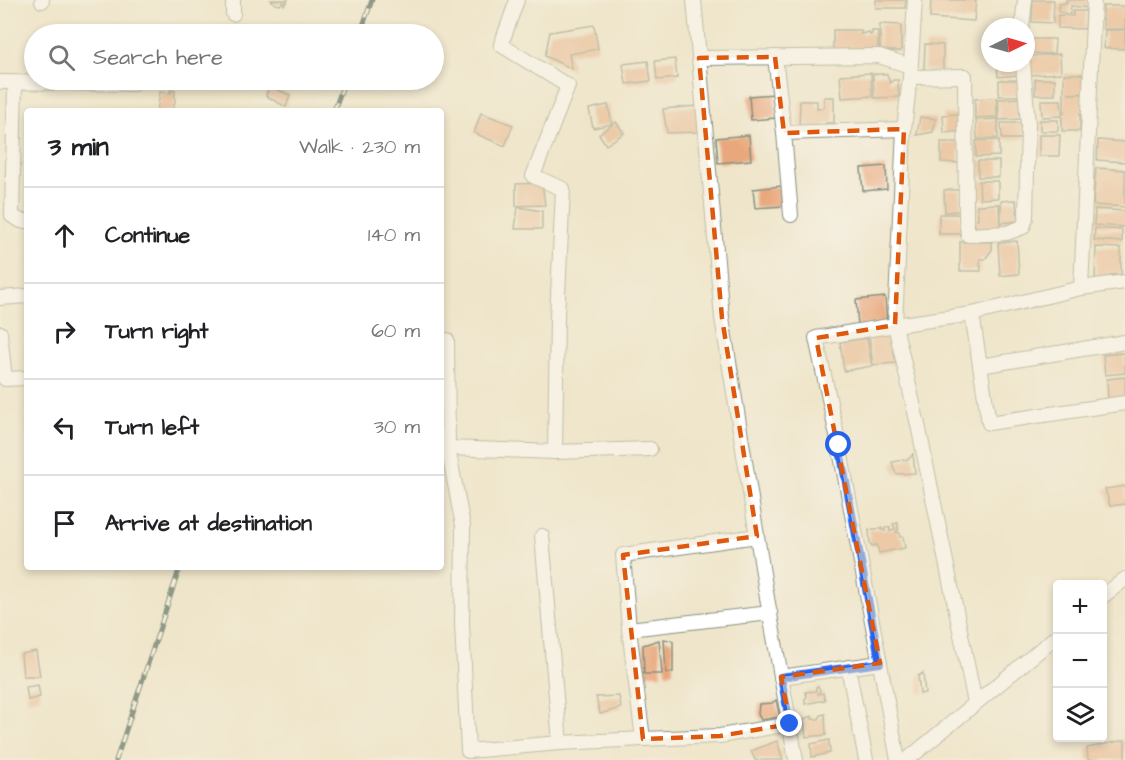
<!DOCTYPE html>
<meta charset="utf-8">
<style>
body{margin:0;font-family:"Architects Daughter",sans-serif;background:#f2f2f2;color:#202124}
.controls{position:absolute;right:18px;bottom:18px;display:grid;overflow:hidden;border-radius:6px;box-shadow:0 3px 9px #0003}
.controls button{width:54px;height:54px;display:grid;place-items:center;padding:0;border:0;border-bottom:2px solid #e0e0e0;background:#fff;color:#202124;font:30px sans-serif}
.compass{position:absolute;left:981px;top:18px;width:54px;height:54px;border-radius:50%;background:#fff;box-shadow:0 3px 9px #0003;rotate:85deg}
.stop{position:absolute;width:18px;height:18px;margin:-14px;border:4px solid #2563eb;border-radius:50%;background:#fff}
.stop.end{background:#2563eb;border-color:#fff;box-shadow:0 2px 6px #0008}
.list{margin:0;padding:0;list-style:none}
h2{display:flex;justify-content:space-between;align-items:center;height:78px;margin:0;padding:0 24px;font-size:26px}
h2 small{font-size:20px;font-weight:400;color:#757577}
.list li{display:grid;grid-template-columns:39px 1fr auto;gap:18px;align-items:center;box-sizing:border-box;height:96px;padding:0 24px;border-top:2px solid #e0e0e0}
.list b{display:block;font-size:22px;white-space:nowrap}
.list em{font-size:20px;font-style:normal;color:#757577}
.icon{flex:none;width:33px;height:33px;fill:none;stroke:currentColor;stroke-width:2;stroke-linecap:round;stroke-linejoin:round}
.map{position:relative;flex:none;width:1125px;height:760px;overflow:hidden}
.search{position:absolute;background:#fff;box-shadow:0 3px 9px #0003;left:24px;top:24px;width:420px;height:66px;display:flex;align-items:center;gap:15px;box-sizing:border-box;padding:0 21px;border-radius:33px;color:#757577;font-size:22px}
.panel{position:absolute;background:#fff;box-shadow:0 3px 9px #0003;left:24px;top:108px;width:420px;height:462px;border-radius:6px}
.map>svg:first-child{display:block}
.building{fill:#e9a77b}
.lines{fill:none;stroke-linecap:round;stroke-linejoin:round}
.minor-casing{stroke:#87917f;stroke-width:16}
.minor{stroke:#fff;stroke-width:14}
.rail-casing{stroke:#1f3d34;stroke-width:5}
.rail{stroke:#f7f3e8;stroke-width:3;stroke-dasharray:9;stroke-linecap:butt}
.route{stroke:#2563eb;stroke-width:8}
.marked{fill:none;stroke:#de580e;stroke-width:4.5;stroke-dasharray:12 8;stroke-linejoin:round}
</style>
<div class="map">
<svg width="1125" height="760" viewBox="0 0 1125 760">
<rect width="100%" height="100%" fill="#f7f3e8"/>
<filter id="ink" filterUnits="userSpaceOnUse"><feTurbulence type="fractalNoise" baseFrequency=".0167" numOctaves="2"/><feDisplacementMap in="SourceGraphic" scale="12" xChannelSelector="R" yChannelSelector="G"/><feConvolveMatrix kernelMatrix="1 2 1 2 8 2 1 2 1" color-interpolation-filters="sRGB"/></filter>
<filter id="wash" filterUnits="userSpaceOnUse"><feTurbulence type="fractalNoise" baseFrequency=".008" numOctaves="4" result="noise"/><feDisplacementMap in="SourceGraphic" scale="24" xChannelSelector="R" yChannelSelector="G"/><feGaussianBlur stdDeviation="1.35" result="paint"/><feColorMatrix in="noise" values="0 0 0 0 0 0 0 0 0 0 0 0 0 0 0 0 0 1.4 0 .05"/><feComposite in="paint" operator="in"/></filter>
<g filter="url(#wash)">
<rect width="100%" height="100%" fill="#efe5ca"/>
<g id="blocks">
<g class="building">
<path d="M271,0H288L284,5L283,2L280,5L275,4Z"/>
<path d="M876,0H906L905,8H876Z"/>
<path d="M931,0H976L974,21L930,18Z"/>
<path d="M1033,0H1054L1053,23L1032,22Z"/>
<path d="M1066,0H1090L1088,8L1071,6L1070,14L1058,12L1059,4L1066,3Z"/>
<rect x="1103" y="6" width="22" height="23"/>
<path d="M1073,11H1086L1085,29L1058,28V15L1073,16Z"/>
<path d="M880,24L901,25V51H880Z"/>
<path d="M594,25L598,49L569,54L572,69L545,56L550,32Z"/>
<path d="M833,30H861V34L869,32L870,35L872,34V31H878V50L833,51Z"/>
<path d="M1105,30H1125V49L1104,48Z"/>
<path d="M1029,39H1055L1054,54L1028,53Z"/>
<path d="M925,44L943,45V71L924,70Z"/>
<path d="M1060,54L1061,73L1031,75L1030,56Z"/>
<path d="M675,59L677,78L657,80L655,61Z"/>
<path d="M648,61L651,81L626,84L623,64Z"/>
<path d="M997,63H1018L1019,75L998,77Z"/>
<path d="M871,73L872,96L842,98L840,75Z"/>
<path d="M873,74H887L890,83L893,80H898L899,97L874,98Z"/>
<path d="M1064,74H1083L1084,93L1068,94H1082L1083,113H1080V131H1062V116L1042,117L1041,100H1061L1062,114H1064Z"/>
<rect x="1035" y="79" width="20" height="16"/>
<rect x="999" y="80" width="20" height="16"/>
<path d="M269,86L290,95L286,107L266,96Z"/>
<path d="M170,90L175,91V102L172,111H157L160,92L171,93Z"/>
<path d="M775,94L776,118L751,120L749,96Z"/>
<path d="M824,97H834V123H826L823,129H799L800,101H817V108H824Z"/>
<path d="M997,98V117L975,118V99Z"/>
<path d="M1023,98L1024,119L999,120L998,99Z"/>
<path d="M608,105L612,124L593,128L589,109Z"/>
<path d="M697,106L700,132L667,133L663,109Z"/>
<path d="M481,113L513,125L505,146L474,133Z"/>
<path d="M960,114L961,131L944,133L943,115Z"/>
<path d="M920,117L936,119L933,132L917,135Z"/>
<path d="M998,119V138L977,139L976,120Z"/>
<rect x="1040" y="120" width="18" height="11"/>
<path d="M616,122L624,133L606,145L599,134Z"/>
<path d="M1001,123H1024V139H1002Z"/>
<path d="M749,135L751,160L718,163L716,138Z"/>
<path d="M1039,135H1060L1059,156H1039Z"/>
<path d="M999,140V156L976,157V141Z"/>
<path d="M1098,140L1125,142V162L1097,160Z"/>
<path d="M941,142H959V163L941,162Z"/>
<rect x="978" y="161" width="21" height="16"/>
<path d="M886,166L887,189L863,191L861,168Z"/>
<path d="M1096,168L1125,170V207L1093,205Z"/>
<path d="M979,181H998V198L980,199Z"/>
<path d="M542,183L545,205L516,206V184Z"/>
<path d="M782,186L783,206L755,208L753,189Z"/>
<path d="M944,190H960L961,211L945,212Z"/>
<path d="M1016,200L1018,221L1001,223V201Z"/>
<path d="M999,204L1000,227L979,230L978,227H975L974,219H978L977,205Z"/>
<path d="M518,207L542,211V229H515Z"/>
<path d="M1095,209L1125,211L1124,227L1094,225Z"/>
<rect x="939" y="214" width="21" height="20"/>
<path d="M1095,228L1122,230V242L1094,240Z"/>
<path d="M1017,241L1019,274L1000,276L998,243Z"/>
<path d="M960,242H992V250L985,259H980L981,271H960Z"/>
<path d="M1096,247L1121,248V275H1111V280L1095,279Z"/>
<path d="M885,297L887,323L858,326L856,300Z"/>
<path d="M892,333L896,363L873,365L869,336Z"/>
<path d="M867,338L872,366L844,371L840,342Z"/>
<path d="M1124,353L1125,373L1105,375L1103,355Z"/>
<path d="M1125,377V399L1108,400L1107,379Z"/>
<path d="M913,454L915,473L897,474L894,470L892,462L909,459Z"/>
<path d="M1125,486V504L1110,506L1105,489Z"/>
<path d="M898,523V530L896,532L900,533V537H903L905,548L879,553L877,545L872,546L870,543L869,530L882,528V530L885,531V528L890,527V531L895,529L893,524Z"/>
<path d="M664,639L673,641V672L666,673Z"/>
<path d="M659,640L662,674H644L643,645Z"/>
<path d="M36,651L40,676H23L21,654Z"/>
<path d="M923,673L925,693L920,694L918,676Z"/>
<path d="M38,685L40,697L28,700L26,687Z"/>
<path d="M818,686L820,690L818,694L823,693L825,700L805,704V699L807,696L805,692L816,691V687Z"/>
<path d="M619,696L621,708L600,714L596,697Z"/>
<path d="M776,700L780,717L761,720L758,714L759,704L772,703Z"/>
<path d="M825,714L826,735L806,737L804,719L812,716V719H819L821,715Z"/>
<path d="M829,740L830,753L812,757L811,744Z"/>
<path d="M1125,740V760H1088L1087,748Z"/>
<path d="M777,741L783,760H755L751,751Z"/>
</g>
</g>
</g>
<g filter="url(#ink)">
<use href="#blocks" fill-opacity="0" stroke="#87917f" stroke-width="1.5"/>
<g class="lines">
<defs>
<g id="minor">
<path d="M517,0L501,45L568,86L533,176L563,189L557,317L555,452L650,449"/>
<path d="M694,0L722,318L766,592L796,760"/>
<path d="M915,0L910,77L965,76L966,218L968,235L1007,233L1023,227L1026,218L1028,124L1023,63"/>
<path d="M42,1V0"/>
<path d="M233,14V0"/>
<path d="M1022,27L1025,0"/>
<path d="M775,57L784,133"/>
<path d="M699,58L879,56L910,66"/>
<path d="M910,77L904,129L895,325L918,425L975,703"/>
<path d="M0,82L133,84"/>
<path d="M15,83L12,216L21,221H27"/>
<path d="M791,215L784,133L904,129"/>
<path d="M1081,288L1094,0"/>
<path d="M0,298L27,296"/>
<path d="M972,314L1081,288L1125,282"/>
<path d="M0,333L5,379L27,378"/>
<path d="M447,340L448,448L463,526L462,624L468,751L560,743"/>
<path d="M980,366L1125,342"/>
<path d="M448,448L555,452"/>
<path d="M542,536L560,743L643,739"/>
<path d="M1102,597L1125,579"/>
<path d="M770,613L629,629L643,739L720,736L790,724"/>
<path d="M629,629L623,555L757,536"/>
<path d="M848,667L866,760"/>
<path d="M781,677L880,663"/>
<path d="M898,760L839,445L816,338L895,325L972,314L989,423L1125,403"/>
<path d="M907,760L1058,635"/>
</g>
</defs>
<use href="#minor" class="minor-casing"/>
<use href="#minor" class="minor"/>
<defs>
<g id="rail">
<path d="M360,34L372,0"/>
<path d="M334,111L345,80"/>
<path d="M116,760L180,567"/>
</g>
</defs>
<use href="#rail" class="rail-casing"/>
<use href="#rail" class="rail"/>
</g>
</g>
<g class="lines" filter="url(#ink)">
<path class="route" d="M790,724L781,677L880,663L839,445"/>
</g>
<path d="M0 0H1125V760H0ZM775,57L784,133L904,129L895,325L816,338L880,663L781,677L790,724L720,736L643,739L623,555L757,536L722,318L699,58Z" fill="#efe5ca" fill-opacity=".55" fill-rule="evenodd"/>
<path class="marked" d="M775,57L784,133L904,129L895,325L816,338L880,663L781,677L790,724L720,736L643,739L623,555L757,536L722,318L699,58Z"/>
</svg>
<div class="controls">
<button>+</button>
<button>−</button>
<button><svg class="icon" aria-label="layers" viewBox="0 0 24 24"><path d="M12 4l9 5-9 5-9-5zM3 14l9 5 9-5"/></svg></button>
</div>
<svg class="compass" viewBox="-18 -18 36 36"><path d="M0-13l5 13h-10z" fill="#e53935"/><path d="M0 13l5-13h-10z" fill="#757577"/></svg>
<div class="stop" style="left:839px;top:445px"></div>
<div class="stop end" style="left:790px;top:724px"></div>
<div class="search"><svg class="icon" aria-label="search" viewBox="0 0 24 24"><circle cx="10" cy="10" r="6"/><path d="M15 15l6 6"/></svg>Search here</div>
<section class="panel">
<h2>3 min<small>Walk · 230 m</small></h2>
<ul class="list">
<li><svg class="icon" aria-label="ahead" viewBox="0 0 24 24"><path d="M12 20V5M6 11l6-6 6 6"/></svg><div><b>Continue</b></div><em>140 m</em></li>
<li><svg class="icon" aria-label="right" viewBox="0 0 24 24"><path d="M7 20v-9h11M14 6l5 5-5 5"/></svg><div><b>Turn right</b></div><em>60 m</em></li>
<li><svg class="icon" aria-label="left" viewBox="0 0 24 24"><path d="M17 20v-9H6M10 6l-5 5 5 5"/></svg><div><b>Turn left</b></div><em>30 m</em></li>
<li><svg class="icon" aria-label="arrive" viewBox="0 0 24 24"><path d="M6 21V4h12l-3 4 3 4H6"/></svg><div><b>Arrive at destination</b></div></li>
</ul>
</section>
</div>
